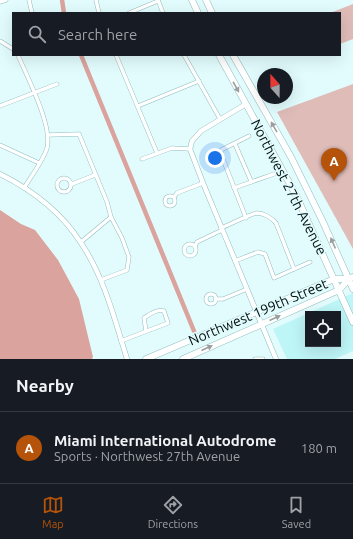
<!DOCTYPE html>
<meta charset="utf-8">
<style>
body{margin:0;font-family:Ubuntu,sans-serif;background:#242831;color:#f1f3f6}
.controls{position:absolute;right:12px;bottom:12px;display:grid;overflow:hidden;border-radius:0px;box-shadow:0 4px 16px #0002}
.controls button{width:36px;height:36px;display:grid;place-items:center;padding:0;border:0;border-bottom:1px solid #363941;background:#171b24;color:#f1f3f6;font:20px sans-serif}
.compass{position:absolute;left:257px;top:68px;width:36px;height:36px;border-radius:50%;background:#171b24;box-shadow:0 4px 16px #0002;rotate:339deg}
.you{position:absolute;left:215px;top:158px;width:14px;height:14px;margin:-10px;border:3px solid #fff;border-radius:50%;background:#1a73e8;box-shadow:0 0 0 6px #1a73e833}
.badge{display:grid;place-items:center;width:26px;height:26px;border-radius:50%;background:#b45309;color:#fff;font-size:13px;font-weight:700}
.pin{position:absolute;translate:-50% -33px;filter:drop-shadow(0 1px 2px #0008)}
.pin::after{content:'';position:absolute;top:21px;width:14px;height:12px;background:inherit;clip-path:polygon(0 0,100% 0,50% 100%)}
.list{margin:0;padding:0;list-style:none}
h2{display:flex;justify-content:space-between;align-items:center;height:52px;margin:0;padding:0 16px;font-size:17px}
h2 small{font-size:13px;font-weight:400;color:#9ea1a6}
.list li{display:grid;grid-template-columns:26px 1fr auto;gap:12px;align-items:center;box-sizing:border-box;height:72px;padding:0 16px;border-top:1px solid #363941}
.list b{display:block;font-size:15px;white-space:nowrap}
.list p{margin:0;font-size:13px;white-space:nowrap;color:#9ea1a6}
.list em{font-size:13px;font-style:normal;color:#9ea1a6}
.icon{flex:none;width:22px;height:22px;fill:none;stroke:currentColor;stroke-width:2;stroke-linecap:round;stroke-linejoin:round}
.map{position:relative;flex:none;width:353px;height:359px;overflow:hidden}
.search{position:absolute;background:#171b24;box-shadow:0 4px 16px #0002;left:12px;right:12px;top:12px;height:44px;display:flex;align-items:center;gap:10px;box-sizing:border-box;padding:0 14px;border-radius:0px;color:#9ea1a6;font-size:15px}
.sheet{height:124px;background:#171b24}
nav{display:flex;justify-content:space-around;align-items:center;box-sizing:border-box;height:56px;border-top:1px solid #363941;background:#171b24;font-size:11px;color:#9ea1a6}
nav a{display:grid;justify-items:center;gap:2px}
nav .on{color:#b45309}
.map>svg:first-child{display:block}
.built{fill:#bef5f7;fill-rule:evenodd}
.green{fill:#dfbcb8}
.water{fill:#dba39e}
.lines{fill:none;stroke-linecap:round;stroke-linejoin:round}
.canal{stroke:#dba39e;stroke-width:4.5}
.minor-casing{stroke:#91bcbe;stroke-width:4.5}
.tertiary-casing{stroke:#91bcbe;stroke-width:5.5}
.primary-casing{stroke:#91bcbe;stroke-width:7}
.minor{stroke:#fff;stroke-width:3.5}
.tertiary{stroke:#fff;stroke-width:4.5}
.primary{stroke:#fff;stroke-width:6}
.oneway{fill:#999f9f}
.labels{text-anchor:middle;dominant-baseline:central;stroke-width:3;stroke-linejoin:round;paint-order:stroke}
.street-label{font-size:14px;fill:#010e0f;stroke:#e2fcfd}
</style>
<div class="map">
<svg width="353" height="359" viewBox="0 0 353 359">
<rect width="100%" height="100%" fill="#e2fcfd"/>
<path class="built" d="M353,293V351L335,359H287L273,329ZM308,314H338V344H308Z"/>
<g class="green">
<path d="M353,4V39L340,44V13H330Z"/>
<path d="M353,84V249L277,112Z"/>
</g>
<path class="water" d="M0,210L21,224L35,230L58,260L79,299L93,357L92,359H0Z"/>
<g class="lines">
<g class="canal">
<path d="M62,0L64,13"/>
<path d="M81,55L194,331"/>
</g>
<defs>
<g id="minor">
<path d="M29,0L32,13"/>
<path d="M96,0L99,13"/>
<path d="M158,0L163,13"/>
<path d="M0,2L6,0"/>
<path d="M129,13L158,1"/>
<path d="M0,41L13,49"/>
<path d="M18,55C27,77 53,126 47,148C44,159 31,177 24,188"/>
<path d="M116,55L157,153"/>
<path d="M184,55L220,119"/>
<path d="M0,106L57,84"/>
<path d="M138,106L199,81"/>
<path d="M49,135L79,134L107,202L111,217L122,238L129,257L127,270L101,280"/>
<path d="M235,144L251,181"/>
<path d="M0,145L39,163"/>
<path d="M142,159L172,148L190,149"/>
<circle cx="64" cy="185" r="7"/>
<path d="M72,184L95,175"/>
<path d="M234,188L274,174"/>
<circle cx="170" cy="201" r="5"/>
<path d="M174,197L177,193L203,183"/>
<path d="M246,218L221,154V150L249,136"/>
<path d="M221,228C229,225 250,214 257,213C263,213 272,218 276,223L294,269"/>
<path d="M81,242L111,217"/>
<circle cx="190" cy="250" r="6"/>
<path d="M195,246L197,242L222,230"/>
<path d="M235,261L258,252L265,254L274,278L310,262"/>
<circle cx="211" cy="299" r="5"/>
<path d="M216,299H223L247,289"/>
<path d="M121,341L168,323L164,311C157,309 150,314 144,318L146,331"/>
<path d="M255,359H263"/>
</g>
<g id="tertiary">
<path d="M246,104L201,131L192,141L190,149L203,183L276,359"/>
<path d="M0,174C32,190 62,213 81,243C104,277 115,320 127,359"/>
</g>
<g id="primary">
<path d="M192,0L198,13"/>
<path d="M206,0L212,13"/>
<path d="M219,55L296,195L353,322"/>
<path d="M233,55L291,157L323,222L353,289"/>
<path d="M146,359L334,279H349L353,277"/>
<path d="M183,359L339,290L349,279"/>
</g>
</defs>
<use href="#minor" class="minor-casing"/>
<use href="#tertiary" class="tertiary-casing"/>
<use href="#primary" class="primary-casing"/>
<use href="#minor" class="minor"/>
<use href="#tertiary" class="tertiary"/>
<use href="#primary" class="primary"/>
</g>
<defs><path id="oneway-solid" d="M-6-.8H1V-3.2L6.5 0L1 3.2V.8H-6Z"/></defs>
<g class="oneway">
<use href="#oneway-solid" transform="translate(236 87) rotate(61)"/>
<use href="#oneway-solid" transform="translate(274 127) rotate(-120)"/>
<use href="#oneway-solid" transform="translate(333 243) rotate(-114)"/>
<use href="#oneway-solid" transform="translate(275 318) rotate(-24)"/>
<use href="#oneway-solid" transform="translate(207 348) rotate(-24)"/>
</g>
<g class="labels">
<g class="street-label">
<text transform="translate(289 187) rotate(63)">Northwest 27th Avenue</text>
<text transform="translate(258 312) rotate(-23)">Northwest 199th Street</text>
</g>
</g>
</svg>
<div class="controls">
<button><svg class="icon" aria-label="locate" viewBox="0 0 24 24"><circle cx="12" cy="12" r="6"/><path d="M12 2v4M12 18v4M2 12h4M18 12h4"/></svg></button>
</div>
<svg class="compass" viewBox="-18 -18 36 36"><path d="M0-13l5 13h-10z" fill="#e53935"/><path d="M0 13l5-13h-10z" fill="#9ea1a6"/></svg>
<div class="you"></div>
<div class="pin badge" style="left:334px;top:181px">A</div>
<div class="search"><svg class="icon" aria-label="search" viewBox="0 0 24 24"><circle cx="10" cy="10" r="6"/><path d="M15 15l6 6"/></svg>Search here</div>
</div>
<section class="sheet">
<h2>Nearby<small></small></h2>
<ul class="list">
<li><span class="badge">A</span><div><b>Miami International Autodrome</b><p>Sports · Northwest 27th Avenue</p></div><em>180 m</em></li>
</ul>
</section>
<nav>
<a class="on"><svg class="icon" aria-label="map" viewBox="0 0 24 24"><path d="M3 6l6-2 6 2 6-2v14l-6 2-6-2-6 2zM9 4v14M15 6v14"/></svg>Map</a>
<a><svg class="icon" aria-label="directions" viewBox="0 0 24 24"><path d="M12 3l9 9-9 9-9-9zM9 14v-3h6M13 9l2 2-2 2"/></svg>Directions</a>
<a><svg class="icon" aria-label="saved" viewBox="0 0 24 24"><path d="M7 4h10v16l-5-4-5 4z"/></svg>Saved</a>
</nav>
